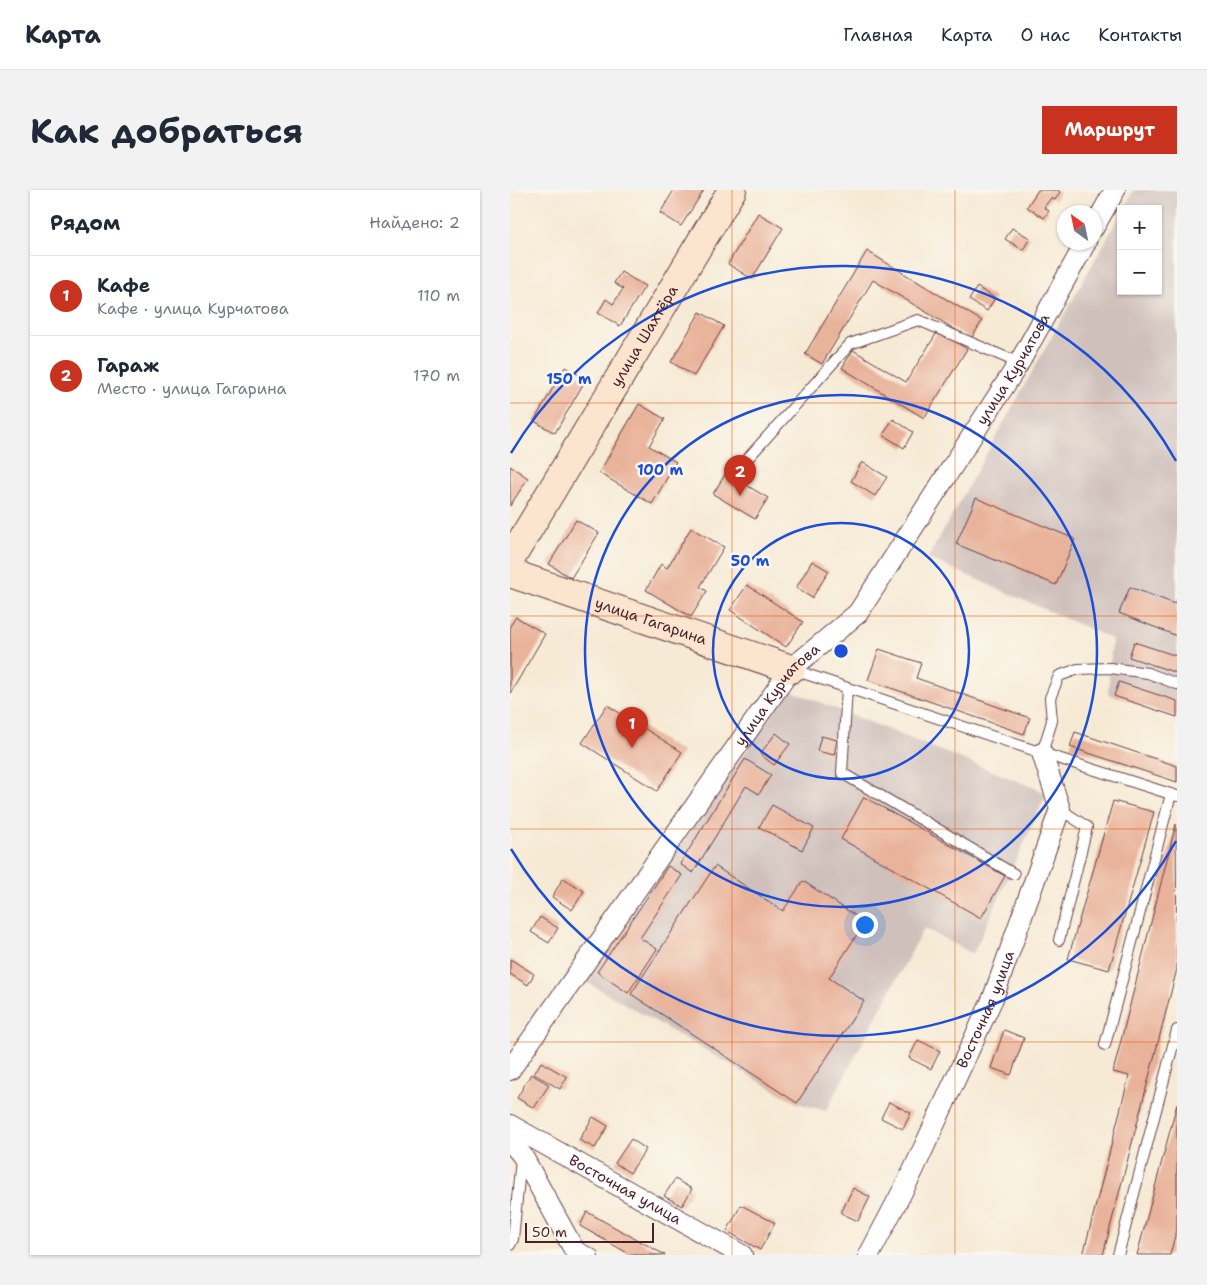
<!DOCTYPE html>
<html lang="ru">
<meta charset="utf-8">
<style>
body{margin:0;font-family:"Shantell Sans",sans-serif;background:#f2f2f3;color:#1f2937}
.controls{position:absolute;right:15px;top:15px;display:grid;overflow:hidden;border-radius:0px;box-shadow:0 1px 4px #0004}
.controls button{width:45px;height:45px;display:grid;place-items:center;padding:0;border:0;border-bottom:1px solid #e0e1e3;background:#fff;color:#1f2937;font:25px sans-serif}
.compass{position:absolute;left:547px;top:15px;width:45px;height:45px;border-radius:50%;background:#fff;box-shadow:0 1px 4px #0004;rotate:327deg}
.scale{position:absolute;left:15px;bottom:12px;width:129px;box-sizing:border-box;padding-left:5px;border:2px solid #4a1f2b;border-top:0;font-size:14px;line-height:18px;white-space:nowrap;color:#4a1f2b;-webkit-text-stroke:4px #fbf7ec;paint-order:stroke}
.you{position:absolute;left:354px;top:734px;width:18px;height:18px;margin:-12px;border:4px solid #fff;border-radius:50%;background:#1a73e8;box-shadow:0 0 0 8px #1a73e833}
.badge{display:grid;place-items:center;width:32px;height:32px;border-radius:50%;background:#c8321e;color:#fff;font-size:16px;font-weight:700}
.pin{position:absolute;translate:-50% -41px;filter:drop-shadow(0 1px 2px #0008)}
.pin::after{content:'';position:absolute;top:26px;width:18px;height:15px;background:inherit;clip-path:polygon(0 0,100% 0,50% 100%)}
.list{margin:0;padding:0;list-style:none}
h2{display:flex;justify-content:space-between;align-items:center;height:65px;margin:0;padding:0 20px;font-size:21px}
h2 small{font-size:16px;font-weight:400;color:#747a83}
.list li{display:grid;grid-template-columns:32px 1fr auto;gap:15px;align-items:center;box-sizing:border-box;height:80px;padding:0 20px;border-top:1px solid #e0e1e3}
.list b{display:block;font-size:19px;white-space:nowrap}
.list p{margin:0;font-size:16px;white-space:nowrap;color:#747a83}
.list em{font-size:16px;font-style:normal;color:#747a83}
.map{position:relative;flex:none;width:667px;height:1065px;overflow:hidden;border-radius:0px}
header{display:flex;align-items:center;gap:30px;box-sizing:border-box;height:70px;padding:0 25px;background:#fff;border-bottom:1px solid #e0e1e3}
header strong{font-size:24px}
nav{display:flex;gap:28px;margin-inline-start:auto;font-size:18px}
.intro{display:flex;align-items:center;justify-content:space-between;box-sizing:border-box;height:120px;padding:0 30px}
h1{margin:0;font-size:35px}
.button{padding:12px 22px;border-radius:0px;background:#c8321e;color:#fff;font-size:18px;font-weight:700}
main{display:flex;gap:30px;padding:0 30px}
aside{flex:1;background:#fff;border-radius:0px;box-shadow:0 1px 4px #0004}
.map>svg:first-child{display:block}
.industrial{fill:#cfc0bb}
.building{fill:#e9b29a}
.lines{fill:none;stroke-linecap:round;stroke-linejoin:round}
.lane-casing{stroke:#643d44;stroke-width:12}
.street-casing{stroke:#643d44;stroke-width:22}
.secondary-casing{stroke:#643d44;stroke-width:30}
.lane{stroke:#fff;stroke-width:10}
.street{stroke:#fff;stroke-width:20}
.secondary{stroke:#fbe5cf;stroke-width:28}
.grid{fill:none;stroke:#e8590c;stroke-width:1;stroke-opacity:0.55}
.ring{fill:none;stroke:#1d4ed8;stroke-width:2.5}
.labels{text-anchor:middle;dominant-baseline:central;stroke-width:5;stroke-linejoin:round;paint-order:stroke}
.street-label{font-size:15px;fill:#4a1f2b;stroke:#fbf7ec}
.centre{fill:#1d4ed8;stroke:#fbf7ec;stroke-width:2.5}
.ring-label{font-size:15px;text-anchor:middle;font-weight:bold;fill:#1d4ed8;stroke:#fbf7ec;stroke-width:5;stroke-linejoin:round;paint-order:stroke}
</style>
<header>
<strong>Карта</strong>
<nav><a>Главная</a><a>Карта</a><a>О нас</a><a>Контакты</a></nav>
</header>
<div class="intro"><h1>Как добраться</h1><a class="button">Маршрут</a></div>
<main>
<aside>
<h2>Рядом<small>Найдено: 2</small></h2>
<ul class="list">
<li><span class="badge">1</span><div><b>Кафе</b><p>Кафе · улица Курчатова</p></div><em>110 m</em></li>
<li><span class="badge">2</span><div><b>Гараж</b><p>Место · улица Гагарина</p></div><em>170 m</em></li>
</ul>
</aside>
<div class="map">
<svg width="667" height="1065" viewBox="0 0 667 1065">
<rect width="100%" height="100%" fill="#fbf7ec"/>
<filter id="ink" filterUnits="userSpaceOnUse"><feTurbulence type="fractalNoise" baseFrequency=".02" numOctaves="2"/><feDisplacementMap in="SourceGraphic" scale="10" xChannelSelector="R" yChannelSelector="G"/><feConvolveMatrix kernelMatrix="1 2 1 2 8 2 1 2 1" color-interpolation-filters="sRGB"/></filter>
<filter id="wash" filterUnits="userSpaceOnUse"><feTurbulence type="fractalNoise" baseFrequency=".0096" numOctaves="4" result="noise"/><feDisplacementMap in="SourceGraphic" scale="20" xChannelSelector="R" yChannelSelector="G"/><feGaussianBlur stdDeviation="1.12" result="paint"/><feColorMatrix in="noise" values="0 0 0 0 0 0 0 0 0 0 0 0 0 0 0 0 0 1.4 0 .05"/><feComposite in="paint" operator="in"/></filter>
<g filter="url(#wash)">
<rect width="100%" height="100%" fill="#f6ead5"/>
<g class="industrial">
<path d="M624,0H667V527L598,504L602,449L418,368L611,23V101H648V19H613Z"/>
<path d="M279,500L537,603L463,764L414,738L316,921L287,913L75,791Z"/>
</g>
<g id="blocks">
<g class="building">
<path d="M164,0H194L171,36L150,23Z"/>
<path d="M528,0H548L550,2L545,10L541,8L534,17L539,21L534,28L517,17Z"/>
<path d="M248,23L273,38L242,89L218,74Z"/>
<path d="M502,38L520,48L513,60L495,49Z"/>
<path d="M357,61L472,131L461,149L363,90L312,174L295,164Z"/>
<path d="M111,82L135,96L110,136L88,123L96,109L103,114L113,99L104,93Z"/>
<path d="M467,97L485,108L477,121L459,110Z"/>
<path d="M190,122L214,136L184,186L161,172Z"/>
<path d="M428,141L457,159L414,228L332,178L343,160L396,192Z"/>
<path d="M55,177L76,189L45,243L24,231Z"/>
<path d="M129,214L155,229L139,256L166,272L142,314L89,283Z"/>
<path d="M383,229L403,242L394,258L373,245Z"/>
<path d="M352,272L377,287L365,306L341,291Z"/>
<path d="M0,276L18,288L0,316Z"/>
<path d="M216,283L258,308L245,329L203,304Z"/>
<path d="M466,308L565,349L546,395L446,354Z"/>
<path d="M66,330L89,343L61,388L39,374Z"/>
<path d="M181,338L214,357L190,397L197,401L181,427L136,400L151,374L157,378Z"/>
<path d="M302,371L319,381L302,408L286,398Z"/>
<path d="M237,395L293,432L276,457L220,420Z"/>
<path d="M620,397L665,414L667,409V446L609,423Z"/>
<path d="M6,427L35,444L0,504V436Z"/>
<path d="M624,452L667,466V483L619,467Z"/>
<path d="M369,459L411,473L406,488L520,528L514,544L358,490Z"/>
<path d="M609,492L667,511V527L604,506Z"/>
<path d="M97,515L172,562L147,601L72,553Z"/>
<path d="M565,542L667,576V592L560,557Z"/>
<path d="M266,543L280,554L264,575L250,564Z"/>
<path d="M311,546L327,550L324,565L307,561Z"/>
<path d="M235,569L261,585L249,604L236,596L183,683L170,674Z"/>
<path d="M354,607L495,686L471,728L331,649Z"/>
<path d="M603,611L644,622L599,780L558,769Z"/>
<path d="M262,615L304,638L292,660L249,637Z"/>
<path d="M666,634L667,779L593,1065H573L619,886L603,882Z"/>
<path d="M158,676L172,685L130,748L147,759L118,803L87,782Z"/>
<path d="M205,676L273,721L293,691L355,732L319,788L354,811L287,913L121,804Z"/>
<path d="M53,688L74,701L62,720L42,707Z"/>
<path d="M30,727L48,738L39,753L21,742Z"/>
<path d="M0,769L24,784L18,795L0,784Z"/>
<path d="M494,840L514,848L501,885L481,878Z"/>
<path d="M408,850L430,861L421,879L399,868Z"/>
<path d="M31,872L57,887L50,899L24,884Z"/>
<path d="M21,884L39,895L24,918L7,908Z"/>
<path d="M379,912L401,923L393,939L371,928Z"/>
<path d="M667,914V1038L660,1065H627Z"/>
<path d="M83,927L98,936L85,958L69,950Z"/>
<path d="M121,949L136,959L120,983L105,973Z"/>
<path d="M165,989L182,999L172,1016L154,1006Z"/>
<path d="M343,998L360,1007L348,1031L331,1023Z"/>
<path d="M231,1015L265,1033L250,1060L217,1041Z"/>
<path d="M77,1022L155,1065H121L70,1036Z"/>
</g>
</g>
</g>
<g filter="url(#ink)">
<use href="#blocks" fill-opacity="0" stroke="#643d44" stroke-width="1"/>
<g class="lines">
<defs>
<g id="lane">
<path d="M239,267L340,154L408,130L509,173"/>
<path d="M281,479L532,563L667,606"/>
<path d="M337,498L332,583L504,684"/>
<path d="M532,563L542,531L540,508L549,486L568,479L600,478L638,483L667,494"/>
<path d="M549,750L577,637L550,619"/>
<path d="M595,855L661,604"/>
<path d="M0,1055L3,1049L11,969"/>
<path d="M64,1055L83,1065"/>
<path d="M608,1065L667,840"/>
</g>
<g id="street">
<path d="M584,37L605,0"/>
<path id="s1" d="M0,880L281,479L348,423L509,173L576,52"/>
<path id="s2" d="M0,935L232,1065"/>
<path d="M0,951L12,965L67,1065"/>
<path id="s3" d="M359,1065L402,983L483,808L550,619L532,563"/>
</g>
<g id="secondary">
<path id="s4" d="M0,370L222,0"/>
<path id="s5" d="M0,383L281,479"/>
</g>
</defs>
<use href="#lane" class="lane-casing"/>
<use href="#street" class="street-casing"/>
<use href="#secondary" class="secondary-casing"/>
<use href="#lane" class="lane"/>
<use href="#street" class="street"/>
<use href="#secondary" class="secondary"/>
</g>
</g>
<path class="grid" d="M222,0V1065M445,0V1065M0,213H667M0,426H667M0,639H667M0,852H667"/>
<g class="ring">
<circle cx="331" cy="461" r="128"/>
<circle cx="331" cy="461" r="256"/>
<path d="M666 651A385 385 0 0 1 1 659M1 263A385 385 0 0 1 666 271"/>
</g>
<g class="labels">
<g class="street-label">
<text stroke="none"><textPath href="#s4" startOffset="261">улица Шахтёра</textPath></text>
<text stroke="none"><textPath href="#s1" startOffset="866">улица Курчатова</textPath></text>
<text stroke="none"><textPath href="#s5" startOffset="149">улица Гагарина</textPath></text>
<text stroke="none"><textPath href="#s1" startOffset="461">улица Курчатова</textPath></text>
<text stroke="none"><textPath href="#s3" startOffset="272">Восточная улица</textPath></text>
<text stroke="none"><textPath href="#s2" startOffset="132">Восточная улица</textPath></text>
</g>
</g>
<circle cx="331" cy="461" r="8" class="centre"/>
<g class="ring-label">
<text x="59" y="194">150 m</text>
<text x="150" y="285">100 m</text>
<text x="240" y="376">50 m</text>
</g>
</svg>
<div class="controls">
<button>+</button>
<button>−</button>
</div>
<svg class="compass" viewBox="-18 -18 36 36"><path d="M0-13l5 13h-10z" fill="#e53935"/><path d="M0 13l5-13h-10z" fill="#747a83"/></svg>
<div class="scale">50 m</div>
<div class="you"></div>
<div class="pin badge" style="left:122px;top:558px">1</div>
<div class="pin badge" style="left:230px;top:306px">2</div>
</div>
</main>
